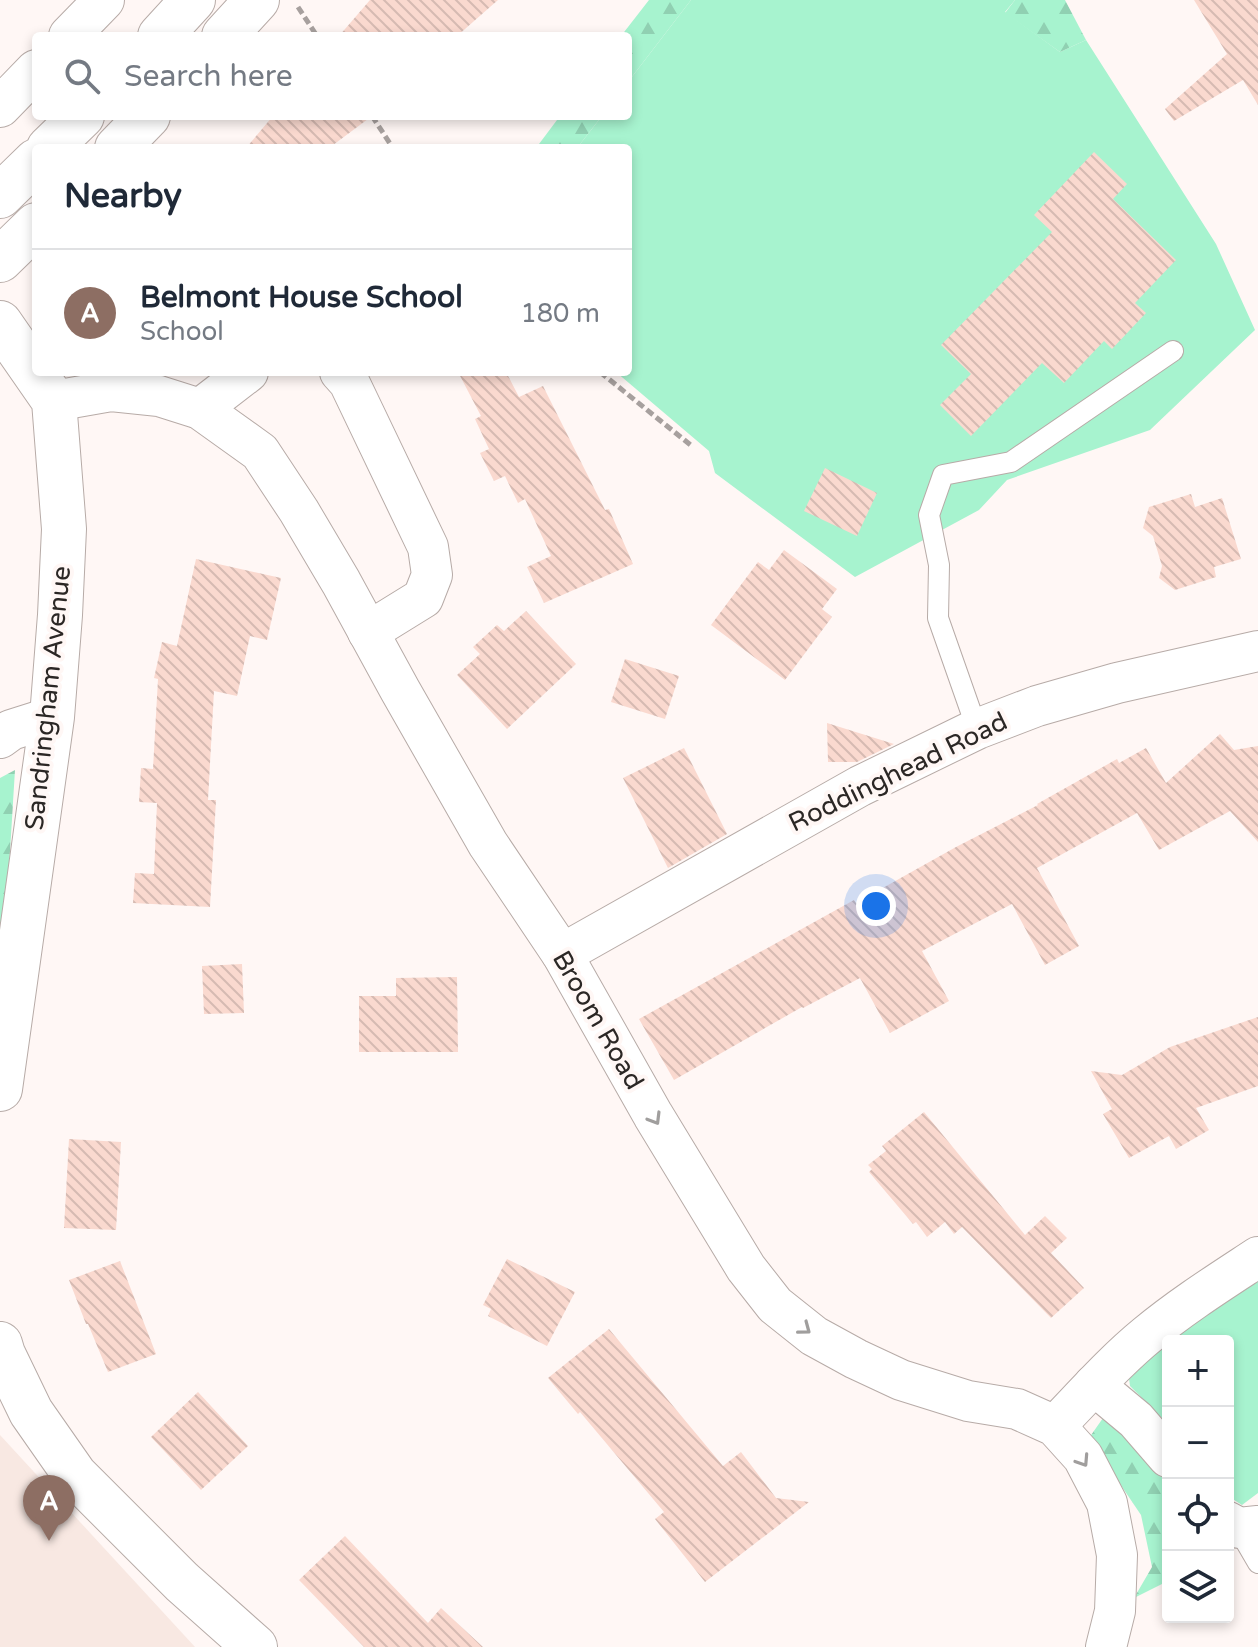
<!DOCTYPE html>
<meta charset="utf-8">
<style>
body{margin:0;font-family:"Varela Round",sans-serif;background:#f6f6f7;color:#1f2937}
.controls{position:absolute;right:24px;bottom:24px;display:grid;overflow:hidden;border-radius:8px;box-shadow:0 4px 12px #0003}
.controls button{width:72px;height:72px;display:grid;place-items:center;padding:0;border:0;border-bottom:2px solid #e0e1e3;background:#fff;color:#1f2937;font:40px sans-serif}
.you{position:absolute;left:876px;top:906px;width:28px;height:28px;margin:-20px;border:6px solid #fff;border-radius:50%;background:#1a73e8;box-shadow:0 0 0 12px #1a73e833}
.badge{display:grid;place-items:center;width:52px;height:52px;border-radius:50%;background:#408690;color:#fff;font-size:26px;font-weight:700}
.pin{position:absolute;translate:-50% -66px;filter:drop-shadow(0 2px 4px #0008)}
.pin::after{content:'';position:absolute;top:42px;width:28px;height:24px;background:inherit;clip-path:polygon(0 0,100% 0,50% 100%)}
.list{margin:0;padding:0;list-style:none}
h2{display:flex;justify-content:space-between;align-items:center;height:104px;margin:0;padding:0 32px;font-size:34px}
h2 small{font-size:26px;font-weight:400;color:#747a83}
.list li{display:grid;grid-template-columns:52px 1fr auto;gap:24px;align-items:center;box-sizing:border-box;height:128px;padding:0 32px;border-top:2px solid #e0e1e3}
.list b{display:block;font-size:30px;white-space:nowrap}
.list p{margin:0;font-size:26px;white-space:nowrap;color:#747a83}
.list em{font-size:26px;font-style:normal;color:#747a83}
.icon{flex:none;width:44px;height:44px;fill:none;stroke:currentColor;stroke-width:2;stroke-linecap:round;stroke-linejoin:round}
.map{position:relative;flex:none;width:1258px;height:1647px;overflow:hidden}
.search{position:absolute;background:#fff;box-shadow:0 4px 12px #0003;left:32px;top:32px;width:600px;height:88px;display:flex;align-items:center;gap:20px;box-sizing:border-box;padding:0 28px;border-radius:8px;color:#747a83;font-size:30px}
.panel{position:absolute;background:#fff;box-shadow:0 4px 12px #0003;left:32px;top:144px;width:600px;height:232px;border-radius:8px}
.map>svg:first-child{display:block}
.built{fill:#f8e8e2}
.green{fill:#a7f3cf}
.forest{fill:url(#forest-firs)}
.building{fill:url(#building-back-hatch)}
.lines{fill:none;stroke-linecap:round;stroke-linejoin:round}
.service-casing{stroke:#b7aba7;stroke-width:22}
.minor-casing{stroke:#b7aba7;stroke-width:42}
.tertiary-casing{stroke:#b7aba7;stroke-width:46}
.primary-casing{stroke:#b7aba7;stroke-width:46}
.path{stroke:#a7a09e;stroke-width:5;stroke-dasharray:8 4;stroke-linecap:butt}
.service{stroke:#fff;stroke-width:20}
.minor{stroke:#fff;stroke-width:40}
.tertiary{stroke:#fff;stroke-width:44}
.primary{stroke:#fff;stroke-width:44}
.oneway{stroke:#a09e9d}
.labels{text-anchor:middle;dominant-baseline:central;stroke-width:8;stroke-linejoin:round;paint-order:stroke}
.street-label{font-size:26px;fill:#2b2725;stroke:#fff7f5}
</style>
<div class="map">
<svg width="1258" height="1647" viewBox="0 0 1258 1647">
<defs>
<pattern id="forest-firs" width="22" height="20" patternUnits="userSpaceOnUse" patternTransform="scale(2)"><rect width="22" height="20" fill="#a7f3cf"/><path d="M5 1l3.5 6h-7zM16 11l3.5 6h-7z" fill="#90d0b2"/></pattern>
<pattern id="building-back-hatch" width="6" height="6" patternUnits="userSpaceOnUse" patternTransform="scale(2)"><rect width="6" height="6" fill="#fad9cf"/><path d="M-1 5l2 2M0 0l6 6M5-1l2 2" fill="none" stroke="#d6bab2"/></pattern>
</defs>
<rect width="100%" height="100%" fill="#fff7f5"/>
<path class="built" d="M0,1435L195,1647H0Z"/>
<g class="green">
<path d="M691,0H1015L1005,12L1060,52L1086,40L1216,244L1255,330L1150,430L1007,480L979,510L855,577L715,473L709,451L616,372H628V148H577L602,116H628V82Z"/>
<path d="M1258,1279V1493L1242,1505L1228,1496V1341H1168V1424L1130,1386L1128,1371L1146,1354L1196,1322Z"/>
</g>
<g class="forest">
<path d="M649,0H691L628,82V36H621Z"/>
<path d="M1015,0H1065L1086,40L1060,52L1005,13Z"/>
<path d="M560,116H602L577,148H536Z"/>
<path d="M15,770L7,900L0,932V778Z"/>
<path d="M1103,1418L1136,1438L1168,1480V1581L1134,1598L1152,1567L1141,1515L1089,1438Z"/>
</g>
<g class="building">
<path d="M370,0H498L457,36H339Z"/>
<path d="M1194,0H1258V105L1243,80L1174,121L1165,109L1227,54Z"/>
<path d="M273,116H372L329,148H246Z"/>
<path d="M1094,152L1127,184L1113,199L1176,260L1135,303L1146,313L1112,349L1104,341L1064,383L1042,363L971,436L940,405L971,374L941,345L1052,232L1034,215Z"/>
<path d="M458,372H506L519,397L543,386L605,510L609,509L633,564L544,603L527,567L551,556L525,499L518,503L505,476L494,481L480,453L489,449L475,419L481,416Z"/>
<path d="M825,468L877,493L857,536L804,511Z"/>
<path d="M1191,494L1195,507L1222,498L1241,559L1214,567L1216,577L1175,590L1159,578L1162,566L1153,536L1143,528L1149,507Z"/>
<path d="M784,550L837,589L822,609L832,617L785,680L711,625L758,562L769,570Z"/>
<path d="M196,559L281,578L267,640L250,636L237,696L214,691L208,800H216L210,907L133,903L135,873L154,874L157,803L139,802L141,768L153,769L158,679L154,678L162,642L177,646Z"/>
<path d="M526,611L576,664L507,729L457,675L480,654L473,647L497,625L504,631Z"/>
<path d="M625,659L679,676L665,719L611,702Z"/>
<path d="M827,723L894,744L857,762H828Z"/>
<path d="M1220,734L1234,750L1258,746V842L1230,811L1159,850L1137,813L1037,868L1079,946L1045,965L1012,904L922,951L949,1001L890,1033L860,978L803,1008L802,1007L674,1080L639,1019L854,900L856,903L956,847L1038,805L1037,804L1117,759L1119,763L1146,748L1166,783Z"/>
<path d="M684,748L727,834L668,868L623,778Z"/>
<path d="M242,964L244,1013L204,1014L202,966Z"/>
<path d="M457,977L458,1052H359V996H396V978Z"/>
<path d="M1258,1017V1086L1196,1108L1209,1130L1176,1149L1169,1136L1129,1158L1103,1114L1112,1109L1091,1071L1122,1075L1170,1047Z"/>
<path d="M924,1112L1025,1235L1045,1216L1067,1238L1051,1253L1084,1288L1051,1318L962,1227L954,1234L945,1222L927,1237L916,1222L913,1224L869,1172L872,1169L868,1165L886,1151L882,1146Z"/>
<path d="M69,1139L121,1142L116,1230L64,1228Z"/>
<path d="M507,1259L575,1292L547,1346L488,1316L491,1309L483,1305Z"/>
<path d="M120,1261L156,1354L108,1372L88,1324H86L69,1280Z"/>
<path d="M609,1329L723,1466L741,1452L776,1498L809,1502L705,1582L655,1519L664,1512L580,1412L578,1414L548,1378Z"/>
<path d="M198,1392L248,1446L201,1490L151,1437Z"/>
<path d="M345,1536L428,1623L441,1608L483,1647H364L299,1580Z"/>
</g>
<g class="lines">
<defs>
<g id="service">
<path d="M977,729L938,618L939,565L929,515L943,475L1011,462L1173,351"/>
<path d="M1237,1527L1258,1563"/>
</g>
<g id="minor">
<path d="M69,36L104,0"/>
<path d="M0,107L36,70"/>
<path d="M340,372L349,382L428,547L432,575L423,598L368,632"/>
<path d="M54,401L111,391L159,396L200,409L260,452L299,511L341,582L400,690L488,844L562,954L653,1115L746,1268L775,1305L814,1336L856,1359L901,1380L968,1401L1017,1409L1055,1426L1083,1457L1107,1503L1117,1555L1115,1611L1106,1647"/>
<path d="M200,409L248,372"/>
<path d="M0,738L11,730L52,717"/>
<path d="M562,954L860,786L977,729L1037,706L1117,683L1258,651"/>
<path d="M1094,1385L1136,1420L1168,1457"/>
<path d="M1055,1426C1085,1395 1114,1362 1147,1335C1182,1306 1220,1282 1258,1257"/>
<path d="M1228,1522L1239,1528L1258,1526"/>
</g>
<g id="tertiary">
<path d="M0,323L54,401L64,529L60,615L52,717L0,1089"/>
<path d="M0,1344L3,1354L31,1412L75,1475L182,1582L255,1647"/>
</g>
<g id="primary">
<path d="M160,36L193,0"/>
<path d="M224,36L257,0"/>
<path d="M49,148L82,116"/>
<path d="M117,148L148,116"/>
<path d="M0,196L36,161"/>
<path d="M0,260L36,225"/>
</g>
</defs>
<use href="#service" class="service-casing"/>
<use href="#minor" class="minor-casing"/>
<use href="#tertiary" class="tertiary-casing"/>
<use href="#primary" class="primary-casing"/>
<g class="path">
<path d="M298,7L317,36"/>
<path d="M372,116L393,148"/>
<path d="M600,372L693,447"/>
</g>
<use href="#service" class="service"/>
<use href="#minor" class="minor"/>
<use href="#tertiary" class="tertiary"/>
<use href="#primary" class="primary"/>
</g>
<defs><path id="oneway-chevron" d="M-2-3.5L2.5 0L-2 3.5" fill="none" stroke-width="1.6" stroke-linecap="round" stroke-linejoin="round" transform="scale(2)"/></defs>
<g class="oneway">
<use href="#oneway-chevron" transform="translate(655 1119) rotate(59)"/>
<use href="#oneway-chevron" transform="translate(805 1329) rotate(37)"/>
<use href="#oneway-chevron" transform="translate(1083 1461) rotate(57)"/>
</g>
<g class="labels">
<g class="street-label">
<text transform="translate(48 698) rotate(-84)">Sandringham Avenue</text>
<text transform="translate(898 772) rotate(-26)">Roddinghead Road</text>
<text transform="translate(598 1020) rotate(60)">Broom Road</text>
</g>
</g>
</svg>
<div class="controls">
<button>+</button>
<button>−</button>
<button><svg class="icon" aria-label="locate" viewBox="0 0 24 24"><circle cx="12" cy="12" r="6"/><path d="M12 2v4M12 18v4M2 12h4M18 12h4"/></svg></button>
<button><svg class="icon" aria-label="layers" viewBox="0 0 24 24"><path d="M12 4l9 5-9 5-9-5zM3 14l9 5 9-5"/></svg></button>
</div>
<div class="you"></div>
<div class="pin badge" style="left:49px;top:1541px;background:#8d6e63">A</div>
<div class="search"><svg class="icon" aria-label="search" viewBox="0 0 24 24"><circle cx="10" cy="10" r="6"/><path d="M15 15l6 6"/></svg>Search here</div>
<section class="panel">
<h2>Nearby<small></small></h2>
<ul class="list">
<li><span class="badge" style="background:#8d6e63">A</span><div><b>Belmont House School</b><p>School</p></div><em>180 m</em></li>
</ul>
</section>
</div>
